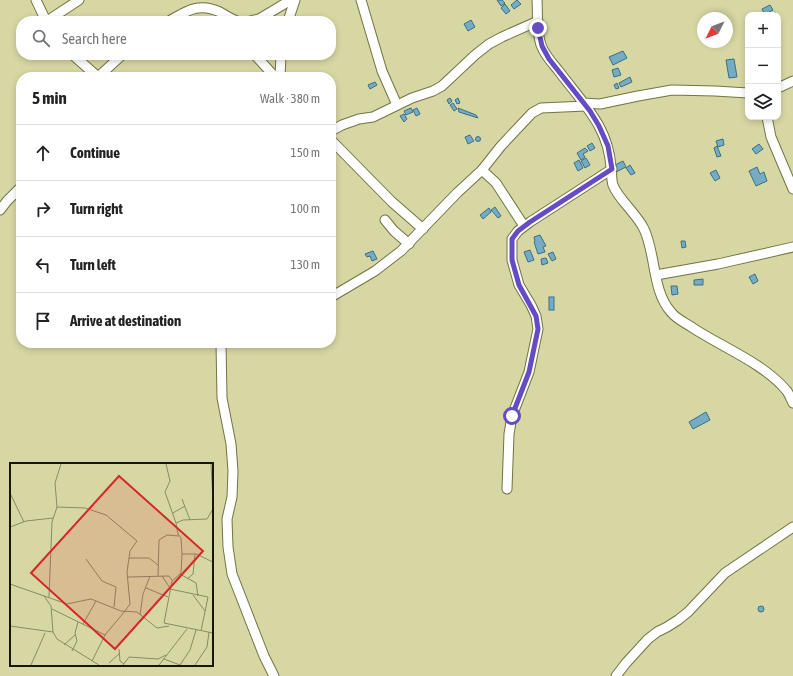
<!DOCTYPE html>
<meta charset="utf-8">
<style>
body{margin:0;font-family:"Asap Condensed",sans-serif;background:#f6f6f6;color:#222}
.controls{position:absolute;right:12px;top:12px;display:grid;overflow:hidden;border-radius:8px;box-shadow:0 2px 6px #0003}
.controls button{width:36px;height:36px;display:grid;place-items:center;padding:0;border:0;border-bottom:1px solid #e0e0e0;background:#fff;color:#222;font:20px sans-serif}
.compass{position:absolute;left:697px;top:12px;width:36px;height:36px;border-radius:50%;background:#fff;box-shadow:0 2px 6px #0003;rotate:228deg}
.stop{position:absolute;width:12px;height:12px;margin:-9px;border:3px solid #654cc5;border-radius:50%;background:#fff}
.stop.end{background:#654cc5;border-color:#fff;box-shadow:0 1px 4px #0008}
.list{margin:0;padding:0;list-style:none}
h2{display:flex;justify-content:space-between;align-items:center;height:52px;margin:0;padding:0 16px;font-size:17px}
h2 small{font-size:13px;font-weight:400;color:#767676}
.list li{display:grid;grid-template-columns:26px 1fr auto;gap:12px;align-items:center;box-sizing:border-box;height:56px;padding:0 16px;border-top:1px solid #e0e0e0}
.list b{display:block;font-size:15px;white-space:nowrap}
.list em{font-size:13px;font-style:normal;color:#767676}
.icon{flex:none;width:22px;height:22px;fill:none;stroke:currentColor;stroke-width:2;stroke-linecap:round;stroke-linejoin:round}
.map{position:relative;flex:none;width:793px;height:676px;overflow:hidden}
.search{position:absolute;background:#fff;box-shadow:0 2px 6px #0003;left:16px;top:16px;width:320px;height:44px;display:flex;align-items:center;gap:10px;box-sizing:border-box;padding:0 14px;border-radius:16px;color:#767676;font-size:15px}
.panel{position:absolute;background:#fff;box-shadow:0 2px 6px #0003;left:16px;top:72px;width:320px;height:276px;border-radius:16px}
.map>svg:first-child{display:block}
.building{fill:#75acc4;stroke:#3a6f86}
.lines{fill:none;stroke-linecap:round;stroke-linejoin:round}
.minor-casing{stroke:#737343;stroke-width:11}
.minor{stroke:#fff;stroke-width:9}
.route{stroke:#654cc5;stroke-width:5}
.inset-road{fill:none;stroke:#8a8a64;stroke-width:1}
.view{fill:#d62828;fill-opacity:0.15;stroke:#d62828;stroke-width:2}
.inset-edge{fill:none;stroke:#171604;stroke-width:2}
</style>
<div class="map">
<svg width="793" height="676" viewBox="0 0 793 676">
<rect width="100%" height="100%" fill="#d7d7a4"/>
<g class="building">
<path d="M497,0H502L505,3L501,6Z"/>
<path d="M517,0L521,4L514,9L511,5Z"/>
<path d="M505,4L510,11L506,14L501,8Z"/>
<path d="M770,5L773,10L769,12L770,14L775,12L777,15H765L762,9Z"/>
<path d="M471,20L475,27L468,31L464,24Z"/>
<path d="M623,51L627,58L613,65L609,57Z"/>
<path d="M734,59L737,77L729,78L726,60Z"/>
<path d="M618,68L621,75L614,77L612,70Z"/>
<path d="M630,77L632,82L621,87L619,83Z"/>
<path d="M375,82L377,85L370,89L368,85Z"/>
<path d="M617,83L619,88L616,89L614,85Z"/>
<path d="M450,98L452,101L449,104L447,100Z"/>
<path d="M458,98L460,103L457,104L455,100Z"/>
<path d="M453,103L457,109L454,111L450,105Z"/>
<path d="M411,108L413,112L406,115L404,111Z"/>
<path d="M417,108L420,114L416,116L413,110Z"/>
<path d="M458,108L476,115L478,118L459,112Z"/>
<path d="M404,114L407,119L404,122L400,116Z"/>
<path d="M470,135L474,141L468,144L465,137Z"/>
<circle cx="478" cy="139" r="2.5"/>
<path d="M723,139L724,145L718,147L716,141Z"/>
<path d="M592,143L595,148L590,151L587,146Z"/>
<path d="M759,144L763,149L756,154L752,149Z"/>
<path d="M717,146L721,156L717,157L714,148Z"/>
<path d="M585,148L588,151L583,154L585,157L581,160L577,153Z"/>
<path d="M586,158L590,165L585,168L581,161Z"/>
<path d="M579,160L583,168L578,171L574,163Z"/>
<path d="M623,161L626,167L616,172L613,166Z"/>
<path d="M630,165L635,173L631,175L626,168Z"/>
<path d="M757,167L760,174L764,172L767,181L756,186L749,171Z"/>
<path d="M716,170L720,178L715,181L710,173Z"/>
<path d="M495,207L501,216L498,218L491,210Z"/>
<path d="M489,208L491,212L483,219L480,215Z"/>
<path d="M540,235L546,246L543,247L545,252L538,254L534,242L535,241L534,237Z"/>
<path d="M681,241H685L686,247L682,248Z"/>
<path d="M530,250L534,260L528,262L524,252Z"/>
<path d="M373,251L377,259L372,261L370,256L367,257L365,254Z"/>
<path d="M553,252L556,259L552,261L548,254Z"/>
<path d="M546,258L548,263L542,265L541,259Z"/>
<path d="M755,274L758,281L753,284L749,277Z"/>
<path d="M703,279V285H694V280Z"/>
<path d="M671,286H677L678,294L672,295Z"/>
<rect x="549" y="297" width="5" height="13"/>
<path d="M706,412L710,420L693,429L689,422Z"/>
<circle cx="761" cy="609" r="3"/>
</g>
<g class="lines">
<defs>
<g id="minor">
<path d="M36,0L46,21"/>
<path d="M361,0L382,71L397,105"/>
<path d="M537,0C538,15 536,30 541,45C544,54 552,63 558,70C572,89 588,106 599,126C606,139 610,152 611,167C612,172 611,179 613,185C618,199 637,214 644,229C656,254 652,291 671,312C676,319 686,323 693,328C722,347 763,363 786,390C789,393 791,399 793,403"/>
<path d="M47,21L79,0"/>
<path d="M169,21C187,11 199,2 220,12C225,15 231,19 237,21"/>
<path d="M250,21L259,19L291,0"/>
<path d="M288,21L295,0"/>
<path d="M73,55L98,77"/>
<path d="M255,55L275,77"/>
<path d="M98,77L122,55"/>
<path d="M280,77L281,55"/>
<path d="M778,88L793,81"/>
<path d="M583,103L600,104L638,96L672,90L715,91L748,93"/>
<path d="M767,117L771,137L793,189"/>
<path d="M331,131L342,125L359,119L373,117L412,98L433,91L442,86L475,55L489,44L502,37L538,21"/>
<path d="M331,140L392,202L423,229"/>
<path d="M482,170L496,183L524,226"/>
<path d="M0,210L7,201L21,187"/>
<path d="M385,220L394,231L409,244"/>
<path d="M656,275L718,264L793,247"/>
<path d="M331,297L375,271L401,251L457,193L482,170L501,146L532,113L541,108L586,106"/>
<path d="M221,343L222,398L231,444L233,471L232,497L227,519L228,547L232,574L264,656L274,676"/>
<path d="M507,489L509,434L512,416L529,372L538,329L536,316L531,305L519,285L512,260V239L518,231L530,222L612,169"/>
<path d="M616,676L626,663L648,639L657,632L667,627L678,620L688,612L725,573L793,527"/>
</g>
</defs>
<use href="#minor" class="minor-casing"/>
<use href="#minor" class="minor"/>
</g>
<g class="lines">
<path class="route" d="M512,416L529,372L538,329L536,316L519,285L512,260V239L518,231L530,222L612,169L608,146L599,126L590,111L549,59L542,46L538,28"/>
</g>
<g transform="translate(10 463)">
<rect width="203" height="203" fill="#d7d7a4"/>
<path class="inset-road" d="M156,1L160,18L155,29L166,60M201,1L203,38M0,30L14,59M172,36L180,57M47,44L75,45L96,52L127,78L120,88L117,109L120,141L115,148M203,46L197,56L173,57L166,60L168,71L171,75L172,91H186L203,99M163,50L175,43M0,64L16,58L43,55M172,91L171,110L162,118L154,160L203,170M119,95H139L148,102M76,96L92,118L106,124L104,144M170,111L186,120L188,133M148,113L149,77L157,72L169,73M152,113L160,125M118,114L159,113L162,117M177,116L183,111L185,91M0,121L57,141L81,136L111,148L127,149L147,165L159,163M136,125L158,134M160,126L198,134L191,168M183,132L195,148M34,133L41,143L43,169L47,176L89,202M39,134L42,59L47,44L45,20L51,1M42,146L95,172L82,198M130,152L133,131L140,113M73,161L86,138M0,163L43,169M95,172L115,148M54,182L65,172M109,186L110,198L114,201M62,188L67,178L65,170L68,159M154,196L170,202M99,200L110,190M21,202L35,170M113,202L119,194L148,196L156,192M149,202L177,166M170,202L180,187L186,167M185,202L197,184L199,169"/>
<path class="view" d="M109,13L193,88L105,186L21,110Z"/>
<rect width="203" height="203" class="inset-edge"/>
</g>
</svg>
<div class="controls">
<button>+</button>
<button>−</button>
<button><svg class="icon" aria-label="layers" viewBox="0 0 24 24"><path d="M12 4l9 5-9 5-9-5zM3 14l9 5 9-5"/></svg></button>
</div>
<svg class="compass" viewBox="-18 -18 36 36"><path d="M0-13l5 13h-10z" fill="#e53935"/><path d="M0 13l5-13h-10z" fill="#767676"/></svg>
<div class="stop" style="left:512px;top:416px"></div>
<div class="stop end" style="left:538px;top:28px"></div>
<div class="search"><svg class="icon" aria-label="search" viewBox="0 0 24 24"><circle cx="10" cy="10" r="6"/><path d="M15 15l6 6"/></svg>Search here</div>
<section class="panel">
<h2>5 min<small>Walk · 380 m</small></h2>
<ul class="list">
<li><svg class="icon" aria-label="ahead" viewBox="0 0 24 24"><path d="M12 20V5M6 11l6-6 6 6"/></svg><div><b>Continue</b></div><em>150 m</em></li>
<li><svg class="icon" aria-label="right" viewBox="0 0 24 24"><path d="M7 20v-9h11M14 6l5 5-5 5"/></svg><div><b>Turn right</b></div><em>100 m</em></li>
<li><svg class="icon" aria-label="left" viewBox="0 0 24 24"><path d="M17 20v-9H6M10 6l-5 5 5 5"/></svg><div><b>Turn left</b></div><em>130 m</em></li>
<li><svg class="icon" aria-label="arrive" viewBox="0 0 24 24"><path d="M6 21V4h12l-3 4 3 4H6"/></svg><div><b>Arrive at destination</b></div></li>
</ul>
</section>
</div>
